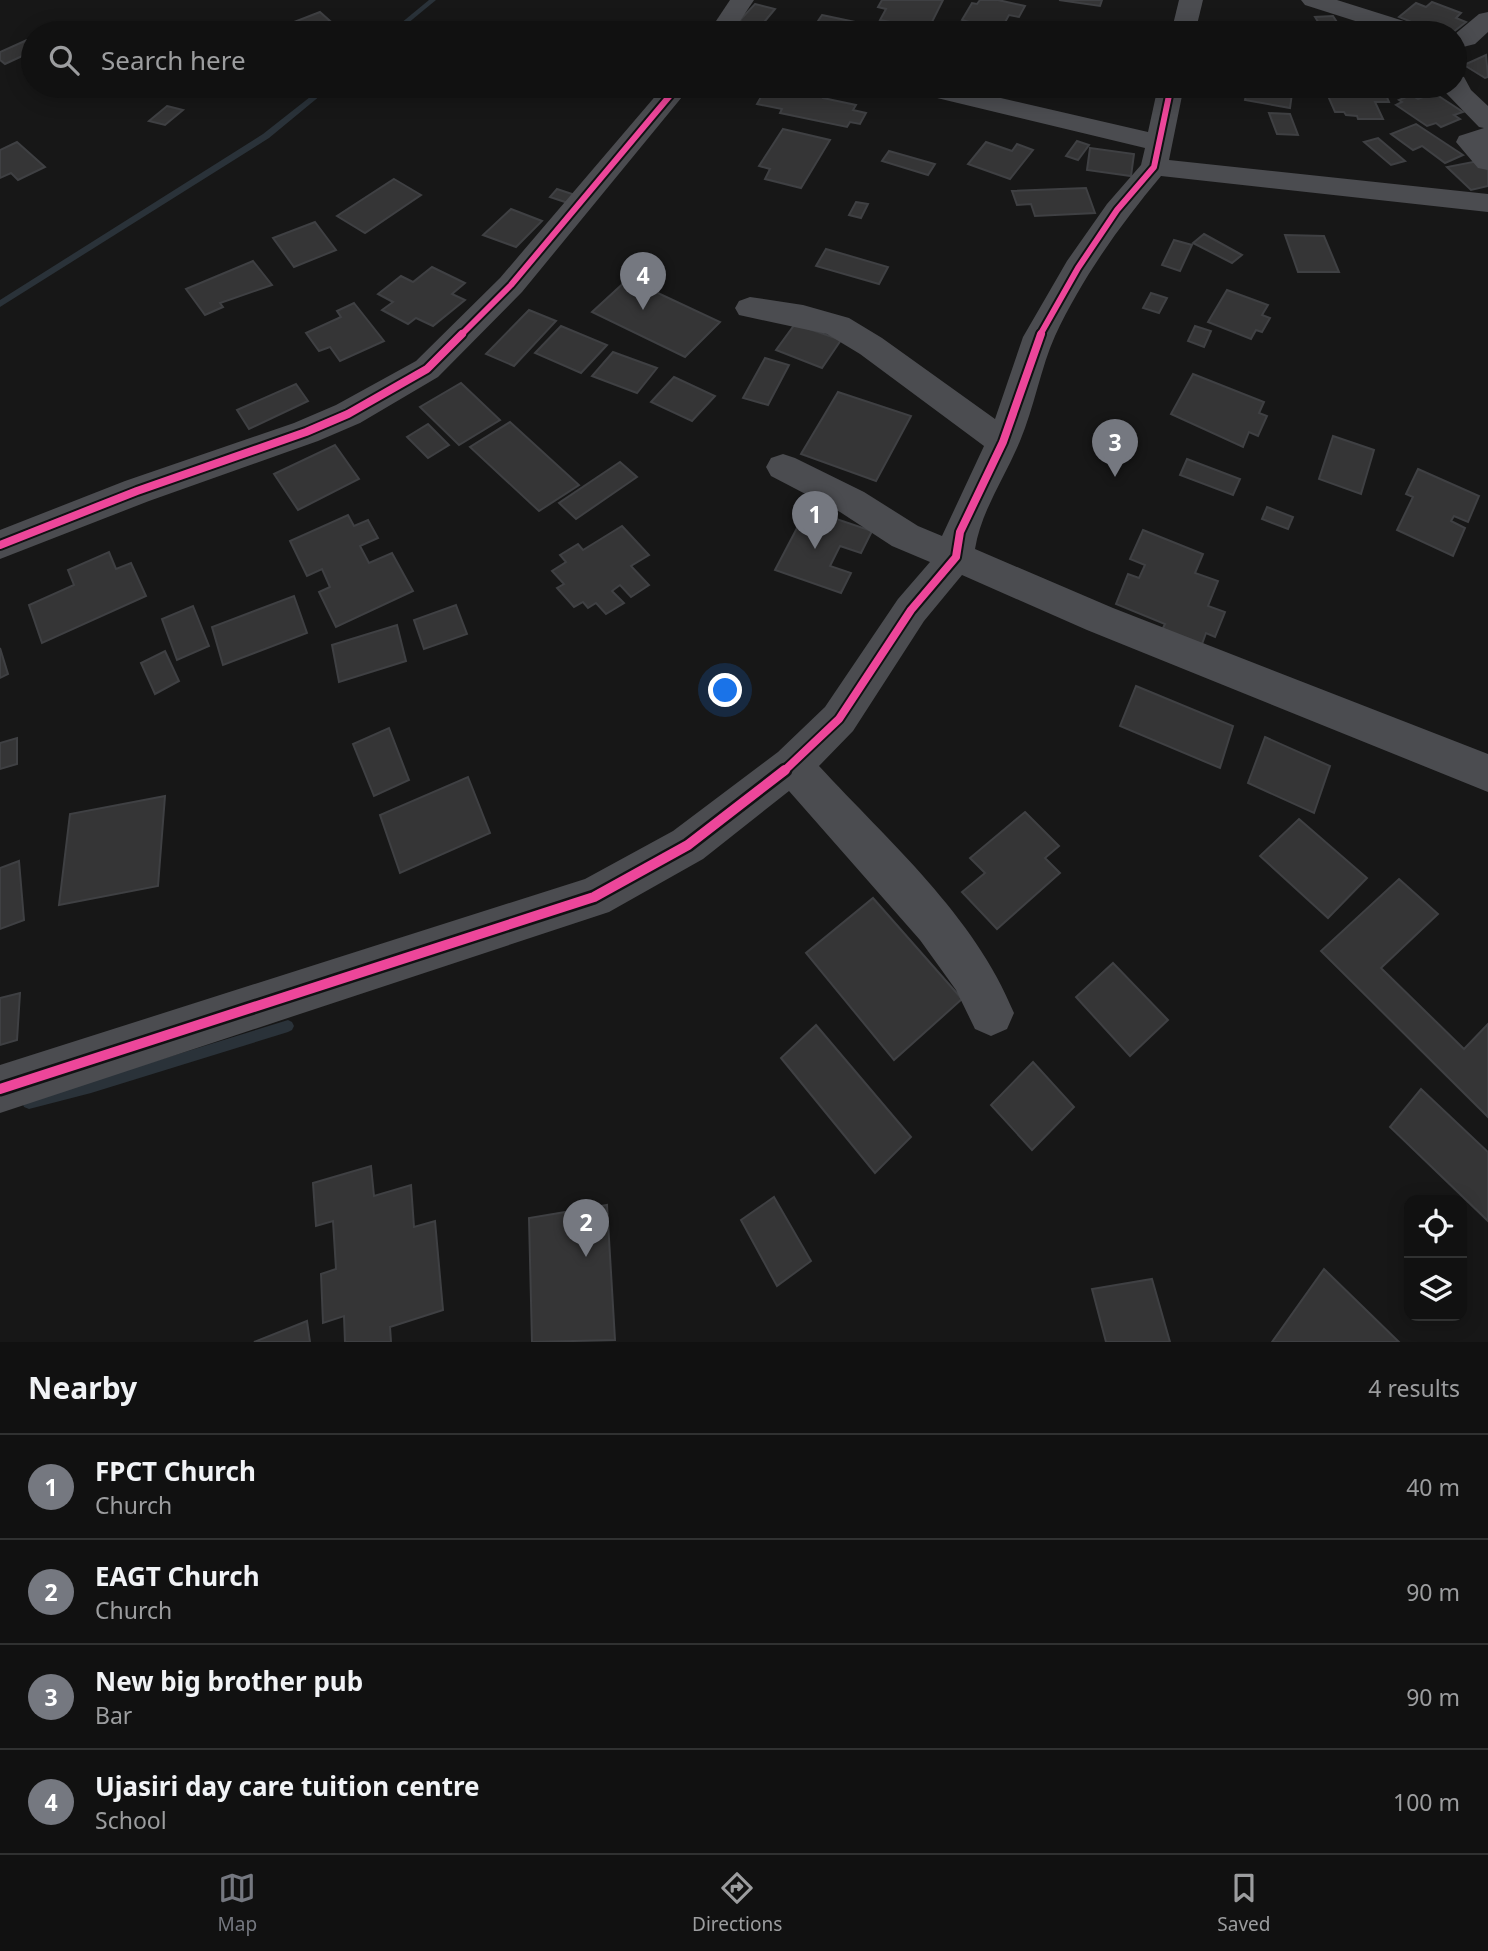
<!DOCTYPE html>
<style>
body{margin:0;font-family:"Noto Sans",sans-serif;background:#1e1f1f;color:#f1f3f6}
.controls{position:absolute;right:21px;bottom:21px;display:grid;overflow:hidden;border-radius:14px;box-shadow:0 4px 18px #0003}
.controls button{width:63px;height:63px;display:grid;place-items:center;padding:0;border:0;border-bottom:2px solid #303131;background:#111;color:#f1f3f6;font:35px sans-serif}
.you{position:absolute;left:726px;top:691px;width:24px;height:24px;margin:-18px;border:5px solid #fff;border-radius:50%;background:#1a73e8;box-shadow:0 0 0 10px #1a73e833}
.badge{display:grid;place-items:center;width:46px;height:46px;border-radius:50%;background:#757880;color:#fff;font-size:23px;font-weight:700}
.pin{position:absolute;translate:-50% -58px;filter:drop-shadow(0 2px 4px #0008)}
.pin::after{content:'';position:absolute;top:37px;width:24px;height:21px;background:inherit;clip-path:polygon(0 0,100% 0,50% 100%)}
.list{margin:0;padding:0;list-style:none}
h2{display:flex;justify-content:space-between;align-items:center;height:91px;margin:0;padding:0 28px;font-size:30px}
h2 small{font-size:23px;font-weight:400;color:#9c9d9f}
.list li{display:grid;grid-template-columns:46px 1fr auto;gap:21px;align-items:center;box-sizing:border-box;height:105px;padding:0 28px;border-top:2px solid #303131}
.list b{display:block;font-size:26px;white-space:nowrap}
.list p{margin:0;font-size:23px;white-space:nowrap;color:#9c9d9f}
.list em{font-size:23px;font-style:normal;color:#9c9d9f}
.icon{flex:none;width:38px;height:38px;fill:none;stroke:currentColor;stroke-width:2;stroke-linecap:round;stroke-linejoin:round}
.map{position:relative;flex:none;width:1488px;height:1342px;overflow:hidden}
.search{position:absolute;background:#111;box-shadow:0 4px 18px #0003;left:21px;right:21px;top:21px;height:77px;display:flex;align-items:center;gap:18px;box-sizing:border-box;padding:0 24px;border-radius:38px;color:#9c9d9f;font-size:26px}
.sheet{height:511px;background:#111}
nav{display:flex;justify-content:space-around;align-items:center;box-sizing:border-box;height:98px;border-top:2px solid #303131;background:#111;font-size:19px;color:#9c9d9f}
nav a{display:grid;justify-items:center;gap:4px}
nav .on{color:#757880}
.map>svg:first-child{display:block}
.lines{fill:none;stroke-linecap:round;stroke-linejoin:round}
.stream{fill:#2a3239;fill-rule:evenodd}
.building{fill:#353536;stroke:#3f4043;stroke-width:2}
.street{fill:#4b4c50;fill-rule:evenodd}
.cycleway-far2-casing{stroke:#111113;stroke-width:10}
.cycleway-far1-casing{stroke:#111113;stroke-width:12}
.cycleway-casing{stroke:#111113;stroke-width:15}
.cycleway-far2{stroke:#ed469a;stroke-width:6}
.cycleway-far1{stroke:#ed469a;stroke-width:8}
.cycleway{stroke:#ed469a;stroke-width:10}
</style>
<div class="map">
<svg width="1488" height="1342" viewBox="0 0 1488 1342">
<rect width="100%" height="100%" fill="#171717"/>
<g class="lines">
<g class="stream">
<path d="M429,0H436L396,33H389Z"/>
<path d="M324,86H332L269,138L0,307V300L263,134Z"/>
<path d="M288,1020L292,1022L294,1026L292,1030L288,1032L91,1093L29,1109L24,1107L22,1102L24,1097L29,1095L91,1081Z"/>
</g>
</g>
<g class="building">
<path d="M882,0H943L931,24L919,22L916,27L880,20L886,9L878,7Z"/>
<path d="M980,0H998L1025,6L1019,17L1009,15L1004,24L1012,26L1009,33H988L966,28L969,22L962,20L972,3L977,4Z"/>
<path d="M1059,0H1102L1100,6Z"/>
<path d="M1432,2L1461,13L1456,18L1466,22L1452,33H1439L1399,17L1416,3L1426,7Z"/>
<path d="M755,4L775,9L760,27L739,21Z"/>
<path d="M320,12L330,21L298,33H288L281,27Z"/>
<path d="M822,15L888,29L885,33H810Z"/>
<path d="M1333,16L1344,33H1325L1315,17Z"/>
<path d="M27,40L33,45V51L5,64L0,60V52Z"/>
<path d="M1486,55L1488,77L1485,78L1464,65Z"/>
<path d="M764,86H829L823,98L856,105L853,110L866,113L860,124L850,122L847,127L780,113L782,109L757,104L761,97L757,96Z"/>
<path d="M1248,86H1293L1290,108L1245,100Z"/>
<path d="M1325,89L1384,90L1389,102H1375L1383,119H1358L1357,116L1346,115L1344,112H1335Z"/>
<path d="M1434,93L1463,112L1454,115L1460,119L1441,127L1436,123L1427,126L1396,105L1402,102L1399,100L1411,95L1418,99Z"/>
<path d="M167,106L183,110L165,125L149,121Z"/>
<path d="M1269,113L1290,114L1298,135L1277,134Z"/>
<path d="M1416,124L1463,155L1445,163L1422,146L1413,150L1391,134Z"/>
<path d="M783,129L830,140L801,188L765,179L770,169L759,166Z"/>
<path d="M1378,138L1405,161L1391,165L1364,142Z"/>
<path d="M1077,141L1089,145L1078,160L1066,156Z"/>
<path d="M17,142L45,167L18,180L11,173L0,178V150Z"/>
<path d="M986,142L1012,151L1017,144L1033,150L1010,179L968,164Z"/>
<path d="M1090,148L1134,154L1131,176L1087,170Z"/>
<path d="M889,151L935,164L928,175L882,161Z"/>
<path d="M1478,161L1488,170V186L1471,190L1447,167Z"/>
<path d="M394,179L421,195L365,233L337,216Z"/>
<path d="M1086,188L1095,213L1035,216L1031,204L1017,205L1012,191Z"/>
<path d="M557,189L578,196L571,204L550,197Z"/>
<path d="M856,202L868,204L861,218L849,215Z"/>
<path d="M511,209L542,221L516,247L483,235Z"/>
<path d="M315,222L336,250L294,267L273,238Z"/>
<path d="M1204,234L1242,255L1232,263L1193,243Z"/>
<path d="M1285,235L1324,236L1339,272H1298Z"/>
<path d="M1174,240L1192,245L1180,271L1162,265Z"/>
<path d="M826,249L888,267L879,284L816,266Z"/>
<path d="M253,261L272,285L220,303L223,307L205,315L186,289Z"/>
<path d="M432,267L465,283L452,294L465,300L433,326L416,318L408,324L382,310L393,302L378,294L401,276L413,282Z"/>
<path d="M628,279L720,322L685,357L592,312Z"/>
<path d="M1227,290L1268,305L1262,315L1270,318L1262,332L1256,330L1251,339L1208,322Z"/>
<path d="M1151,293L1167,298L1159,313L1143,308Z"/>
<path d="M354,303L384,341L340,361L330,347L319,351L306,333L341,317L337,311Z"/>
<path d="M529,310L556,321L514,366L486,354Z"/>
<path d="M795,324L841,340L822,368L776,350Z"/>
<path d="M561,326L607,345L581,373L535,353Z"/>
<path d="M1195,326L1211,331L1204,347L1188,341Z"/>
<path d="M613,352L657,368L637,393L592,376Z"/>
<path d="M765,358L789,365L768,405L743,398Z"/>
<path d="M1193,374L1264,402L1259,413L1267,416L1258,436L1249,432L1243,447L1171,414Z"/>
<path d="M674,377L715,396L692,421L651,402Z"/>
<path d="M461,383L500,420L459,445L420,407Z"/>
<path d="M296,384L308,401L249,429L237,410Z"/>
<path d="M838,392L911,416L876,481L801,454Z"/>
<path d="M510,422L579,485L539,511L470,447Z"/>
<path d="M428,424L449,445L428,458L407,437Z"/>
<path d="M1333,436L1374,450L1361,494L1319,479Z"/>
<path d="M335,445L359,479L298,510L274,474Z"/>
<path d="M1187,459L1240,479L1233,495L1180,475Z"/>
<path d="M620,462L637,477L576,519L559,503Z"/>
<path d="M1418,469L1479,496L1468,522L1454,516L1451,521L1465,528L1453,556L1397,530L1413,497L1406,494Z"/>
<path d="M1267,507L1293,517L1288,529L1262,519Z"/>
<path d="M807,509L872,531L861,553L840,546L830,566L851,573L841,593L775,570Z"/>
<path d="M348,515L354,526L368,520L378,538L360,546L369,563L392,553L413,591L336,627L319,592L330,587L322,569L307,576L290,541Z"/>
<path d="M622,526L649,555L631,566L649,585L631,597L620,585L612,591L624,603L606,614L596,603L588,608L583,602L574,607L557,588L564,584L552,571L566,562L560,555L578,544L583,550Z"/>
<path d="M1143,530L1203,554L1195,573L1218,581L1208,606L1225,612L1215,637L1206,633L1201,647L1162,630L1165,624L1116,604L1128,574L1139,578L1145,565L1130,559Z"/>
<path d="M109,552L116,569L131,563L146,596L42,643L29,605L74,585L68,570Z"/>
<path d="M294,596L307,633L223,665L212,627Z"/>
<path d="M456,605L467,634L424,649L414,620Z"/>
<path d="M193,606L209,646L177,660L162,619Z"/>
<path d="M397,625L406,661L339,682L332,645Z"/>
<path d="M0,648L8,674L0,678Z"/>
<path d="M165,651L179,681L155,694L141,663Z"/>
<path d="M1136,686L1233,726L1220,768L1120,726Z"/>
<path d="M389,728L409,780L374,796L353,744Z"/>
<path d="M1265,737L1330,766L1314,813L1248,783Z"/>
<path d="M17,738V764L0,769V743Z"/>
<path d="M468,777L490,833L400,873L380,815Z"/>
<path d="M165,796L158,886L59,905L70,814Z"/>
<path d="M1025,812L1059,846L1045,858L1060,873L997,929L962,892L985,873L970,858Z"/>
<path d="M1299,819L1367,878L1328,918L1260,856Z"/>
<path d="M19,861L24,920L0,929V868Z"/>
<path d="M1399,879L1438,914L1381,968L1464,1049L1488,1024V1117L1321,951Z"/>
<path d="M873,898L962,999L894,1060L806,953Z"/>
<path d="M1113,963L1168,1020L1130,1056L1076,997Z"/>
<path d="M20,993L17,1040L0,1045V998Z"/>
<path d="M816,1025L911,1137L875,1173L781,1058Z"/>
<path d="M1033,1062L1074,1107L1032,1150L991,1105Z"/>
<path d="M1421,1089L1488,1152V1221L1390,1127Z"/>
<path d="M371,1166L374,1196L411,1185L414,1227L435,1221L443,1310L390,1327L391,1342H345L344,1316L323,1323L321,1274L336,1269L333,1221L316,1226L313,1183Z"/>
<path d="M774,1197L811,1261L777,1286L741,1220Z"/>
<path d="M607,1205L615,1340L532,1342L529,1218Z"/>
<path d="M1324,1269L1399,1342H1272Z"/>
<path d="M1152,1279L1170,1342H1106L1092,1289Z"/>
<path d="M307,1321L310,1342H254Z"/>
</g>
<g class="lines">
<g class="street">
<path d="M730,0H754L732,33H708Z"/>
<path d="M1179,0H1203L1195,33H1171Z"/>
<path d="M1301,0H1337L1426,28L1429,33H1393L1305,5Z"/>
<path d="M1488,12V32L1475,44L1455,49V34L1479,14Z"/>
<path d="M1455,74L1464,77L1471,90L1488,106V170L1478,168L1456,142L1459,136L1484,128L1479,127L1446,93L1444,86H1455Z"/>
<path d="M664,86H691L522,292L438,377L360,423L318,441L149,501L0,559V530L125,481L294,423L336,405L416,361L500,278Z"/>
<path d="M904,86H949L1148,132L1158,86H1184L1169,160L1488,194V212L1161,176C1120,225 1082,278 1055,336C1041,367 1034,408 1020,441C1005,477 981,511 975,549L1113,608L1488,754V792L1087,630L962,575L924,621L853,731L819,766C889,842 974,915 1014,1013L1007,1029L991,1036L975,1029L956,990L920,940L789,791L703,859L609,912L0,1113V1065L585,879L673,831L778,752L825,707L898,599L930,562L892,546L840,512L771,476L766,467L771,458L783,454L795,458L864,492L918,526L942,536L984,446L860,354L827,334L739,315L735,308L739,301L750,297L803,305L849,318L882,338L995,419L1023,337L1067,261L1107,204L1141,165L1145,148L908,91Z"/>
</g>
<defs>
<g id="cycleway-far2">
<path d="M461,335L511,285L678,86"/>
<path d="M1040,335L1078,268L1117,210L1154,167L1171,86"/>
</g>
<g id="cycleway-far1">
<path d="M0,545L137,491L306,432L348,414L427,369L462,334"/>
<path d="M783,772L839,719L911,610L956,557L960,532L1003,442L1041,334"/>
</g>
<path id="cycleway" d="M0,1089L594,897L688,845L785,770"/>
</defs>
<use href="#cycleway-far2" class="cycleway-far2-casing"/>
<use href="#cycleway-far1" class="cycleway-far1-casing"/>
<use href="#cycleway" class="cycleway-casing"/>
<use href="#cycleway-far2" class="cycleway-far2"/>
<use href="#cycleway-far1" class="cycleway-far1"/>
<use href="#cycleway" class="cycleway"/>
</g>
</svg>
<div class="controls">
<button><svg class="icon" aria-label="locate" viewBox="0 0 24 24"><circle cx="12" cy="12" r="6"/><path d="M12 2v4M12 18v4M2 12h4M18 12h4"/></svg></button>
<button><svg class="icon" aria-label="layers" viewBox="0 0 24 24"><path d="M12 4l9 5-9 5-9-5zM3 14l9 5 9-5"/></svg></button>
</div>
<div class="you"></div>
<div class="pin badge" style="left:815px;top:549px">1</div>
<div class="pin badge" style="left:586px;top:1257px">2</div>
<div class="pin badge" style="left:1115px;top:477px">3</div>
<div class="pin badge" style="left:643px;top:310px">4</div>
<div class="search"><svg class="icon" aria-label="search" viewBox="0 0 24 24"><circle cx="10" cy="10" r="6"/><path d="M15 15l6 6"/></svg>Search here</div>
</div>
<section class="sheet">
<h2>Nearby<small>4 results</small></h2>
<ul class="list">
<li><span class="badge">1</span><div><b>FPCT Church</b><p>Church</p></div><em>40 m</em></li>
<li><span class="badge">2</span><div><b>EAGT Church</b><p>Church</p></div><em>90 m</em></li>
<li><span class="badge">3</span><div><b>New big brother pub</b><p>Bar</p></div><em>90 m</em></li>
<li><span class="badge">4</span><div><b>Ujasiri day care tuition centre</b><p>School</p></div><em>100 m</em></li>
</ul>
</section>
<nav>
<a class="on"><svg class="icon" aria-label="map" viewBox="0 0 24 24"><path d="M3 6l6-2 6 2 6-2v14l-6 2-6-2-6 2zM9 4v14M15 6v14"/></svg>Map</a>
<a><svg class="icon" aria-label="directions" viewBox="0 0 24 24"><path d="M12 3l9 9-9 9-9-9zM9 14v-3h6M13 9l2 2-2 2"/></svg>Directions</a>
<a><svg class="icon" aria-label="saved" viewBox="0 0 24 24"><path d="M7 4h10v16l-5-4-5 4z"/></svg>Saved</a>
</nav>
